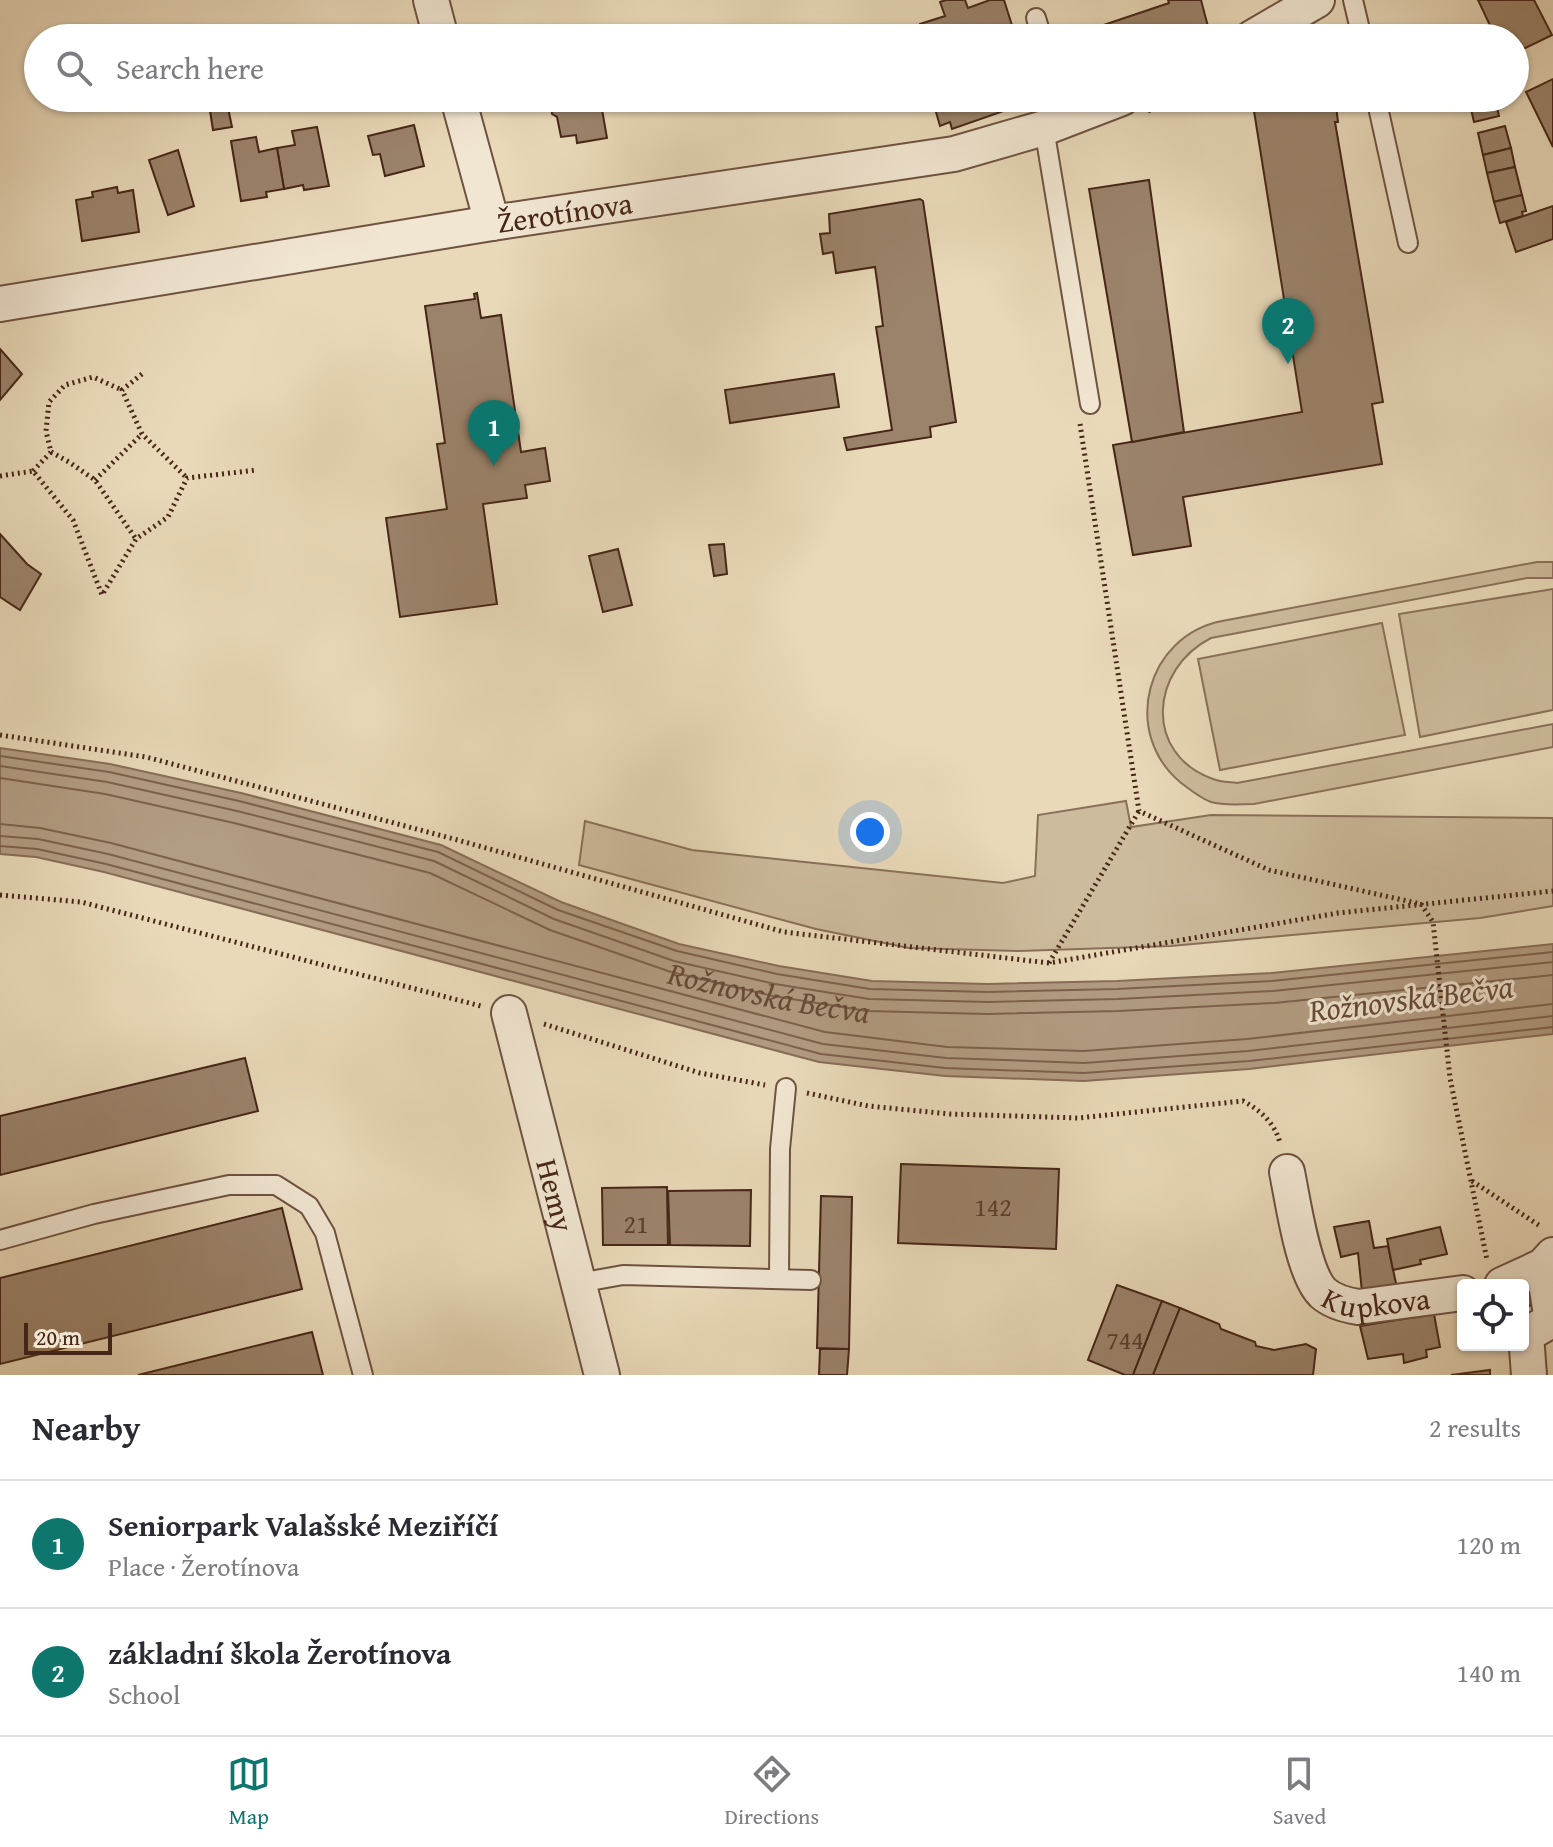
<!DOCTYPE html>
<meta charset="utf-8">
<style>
body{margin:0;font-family:"Gentium Book Plus",serif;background:#f2f2f3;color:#2b2b33}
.controls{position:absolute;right:24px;bottom:24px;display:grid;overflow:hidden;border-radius:8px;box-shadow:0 2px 6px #0004}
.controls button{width:72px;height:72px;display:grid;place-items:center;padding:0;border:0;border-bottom:2px solid #e1e1e2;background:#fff;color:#2b2b33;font:40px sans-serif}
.scale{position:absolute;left:24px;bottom:20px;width:88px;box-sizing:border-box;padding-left:8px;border:4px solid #462617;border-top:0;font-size:22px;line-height:28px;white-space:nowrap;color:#462617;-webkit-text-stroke:6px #f1e6d2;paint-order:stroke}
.you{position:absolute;left:870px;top:832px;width:28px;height:28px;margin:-20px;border:6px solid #fff;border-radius:50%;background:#1a73e8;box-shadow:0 0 0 12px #1a73e833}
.badge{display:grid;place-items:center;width:52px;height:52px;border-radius:50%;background:#0f766e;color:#fff;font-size:26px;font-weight:700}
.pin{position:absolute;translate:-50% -66px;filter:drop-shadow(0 2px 4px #0008)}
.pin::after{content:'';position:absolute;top:42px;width:28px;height:24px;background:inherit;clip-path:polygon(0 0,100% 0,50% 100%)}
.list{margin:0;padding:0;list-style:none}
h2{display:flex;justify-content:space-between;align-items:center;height:104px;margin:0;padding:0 32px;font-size:34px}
h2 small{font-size:26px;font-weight:400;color:#7c7c81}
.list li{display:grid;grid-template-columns:52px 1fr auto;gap:24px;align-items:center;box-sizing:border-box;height:128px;padding:0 32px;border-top:2px solid #e1e1e2}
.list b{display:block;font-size:30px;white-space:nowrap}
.list p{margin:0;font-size:26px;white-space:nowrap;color:#7c7c81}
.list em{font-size:26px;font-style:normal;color:#7c7c81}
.icon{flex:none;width:44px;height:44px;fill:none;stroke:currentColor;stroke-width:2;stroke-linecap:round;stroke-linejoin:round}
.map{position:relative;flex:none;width:1553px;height:1375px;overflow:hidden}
.search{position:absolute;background:#fff;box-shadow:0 2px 6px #0004;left:24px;right:24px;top:24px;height:88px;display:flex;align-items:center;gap:20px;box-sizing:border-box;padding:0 28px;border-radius:44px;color:#7c7c81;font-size:30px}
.sheet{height:360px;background:#fff}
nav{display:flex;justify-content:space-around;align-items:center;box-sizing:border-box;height:112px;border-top:2px solid #e1e1e2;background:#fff;font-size:22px;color:#7c7c81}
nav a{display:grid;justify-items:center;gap:4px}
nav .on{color:#0f766e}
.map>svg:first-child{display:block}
.green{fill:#cdbb9d;stroke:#8a705a;stroke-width:2}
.water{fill:#b29c82;stroke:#876d57;stroke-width:2}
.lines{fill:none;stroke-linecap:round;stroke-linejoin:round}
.shore{stroke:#7c614c;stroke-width:2}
.building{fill:#9b836b;stroke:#462617;stroke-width:2}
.service-casing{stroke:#6f5340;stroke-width:22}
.minor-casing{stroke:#6f5340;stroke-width:38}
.path{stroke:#462617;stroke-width:5;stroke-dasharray:2 4;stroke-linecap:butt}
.service{stroke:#f1e6d2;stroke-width:18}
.minor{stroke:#f1e6d2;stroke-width:34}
.labels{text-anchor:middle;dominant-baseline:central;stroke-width:6;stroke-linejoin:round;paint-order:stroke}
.number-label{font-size:26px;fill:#5b3d2c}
.street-label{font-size:30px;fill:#462617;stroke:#f1e6d2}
.water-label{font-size:32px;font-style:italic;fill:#664937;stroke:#f1e6d2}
</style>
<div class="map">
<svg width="1553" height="1375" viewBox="0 0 1553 1375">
<rect width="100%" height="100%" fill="#e9d9b9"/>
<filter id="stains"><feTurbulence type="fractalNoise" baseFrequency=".0025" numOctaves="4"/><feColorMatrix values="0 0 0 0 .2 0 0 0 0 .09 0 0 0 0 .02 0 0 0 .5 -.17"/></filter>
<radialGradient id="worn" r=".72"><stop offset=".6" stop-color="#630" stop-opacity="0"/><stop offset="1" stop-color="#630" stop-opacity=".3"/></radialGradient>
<g class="green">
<path d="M1537,562H1553V578H1527L1211,638C1150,669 1143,754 1213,779C1220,782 1229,782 1237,783L1553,724V747L1254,804C1240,804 1225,806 1211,802C1200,798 1189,789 1180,782C1121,732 1146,636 1222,621Z"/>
<path d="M1553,589V710L1420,737L1399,614Z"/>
<path d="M1382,623L1405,735L1220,770L1198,659Z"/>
<path d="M1126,801L1131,827L1211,815L1553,818V906L1480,918L1171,946L1019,951L909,948L816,929L579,865L585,821L692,850L1003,883L1035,876L1038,815Z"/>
</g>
<path class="water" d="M0,748L110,764L241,793L441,845L561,902L679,944L779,966L872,981L988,984L1117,981L1272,973L1553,944V1034L1249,1069L1084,1081L945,1076L819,1062L104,872L36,857L0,854Z"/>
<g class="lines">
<g class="shore">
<path d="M0,756L109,772L239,801L438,852L558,910L677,951L777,974L870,989L988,992L1117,989L1272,981L1553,952"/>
<path d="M0,766L107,782L237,811L434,861L554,919L674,961L775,984L869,999L988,1002L1118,999L1273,991L1553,962"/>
<path id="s1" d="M0,778L105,794L234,823L430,873L550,930L671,972L773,996L867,1011L988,1014L1119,1011L1274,1003L1553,975"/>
<path d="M0,824L40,828L111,843L825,1032L947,1047L1084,1051L1247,1039L1553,1004"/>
<path d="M0,836L38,839L108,854L823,1044L946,1058L1084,1063L1248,1051L1553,1016"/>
<path d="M0,846L37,849L106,864L821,1054L945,1068L1084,1073L1249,1061L1553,1027"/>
</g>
</g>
<g class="building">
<path d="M946,0H965L968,8L990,0H1004L1016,38H923L920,24L945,16L940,2Z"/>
<path d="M1168,0H1201L1211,38H1065L1169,3Z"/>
<path d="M1478,0H1534L1552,35L1515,53V38H1496Z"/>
<path d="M1553,79V147L1526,92Z"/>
<path d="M208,98H226L232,127L213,130Z"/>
<path d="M554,98H600L607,138L577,143L576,135L561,137L557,117L552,114L551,104Z"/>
<path d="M943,98H1035V100L952,129L950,122L940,126L934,105L944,101Z"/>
<path d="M1335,98L1338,122H1335L1383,402L1372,404L1382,464L1183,497L1191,546L1133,555L1113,445L1302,412L1254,111Z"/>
<path d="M1495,98L1499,116L1474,122L1470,105Z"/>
<path d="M414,125L424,166L385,176L380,154L373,155L368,136Z"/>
<path d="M1505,126L1511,148L1483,155L1478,133Z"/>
<path d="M317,127L329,186L304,190L303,185L284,189L277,148L295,145L292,131Z"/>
<path d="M256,137L259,152L277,148L284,189L266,192L267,197L241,201L231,141Z"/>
<path d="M1511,148L1515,167L1487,173L1483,155Z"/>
<path d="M178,150L194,206L168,215L149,160Z"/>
<path d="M1515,167L1522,195L1494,202L1487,173Z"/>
<path d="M1149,180L1184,432L1132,442L1089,189Z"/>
<path d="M117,187L118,193L133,190L139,232L82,241L76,200L93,197L92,192Z"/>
<path d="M1522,195L1526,211L1522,212L1523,216L1500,223L1494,202Z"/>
<path d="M920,199L923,201L956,422L930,427L931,437L847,450L844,438L892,430L876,327L883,326L878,288L875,267L836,273L833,252L823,254L820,234L830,233L829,214Z"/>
<path d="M1553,206V239L1516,252L1506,222Z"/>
<path d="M477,293L481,318L501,315L521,452L545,448L550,481L525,485L527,498L483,504L497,604L400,617L386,518L447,509L437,444L445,443L425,306L475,299L474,294Z"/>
<path d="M0,349L22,374L0,400Z"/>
<path d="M834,374L839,407L730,423L725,390Z"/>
<path d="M0,534L27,564L41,574L20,610L0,597Z"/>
<path d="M724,544L727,574L714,576L709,545Z"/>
<path d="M618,549L632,605L603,612L589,556Z"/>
<path d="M245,1058L258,1111L0,1175V1116Z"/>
<path d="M901,1164L1059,1169L1056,1249L898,1243Z"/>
<path d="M667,1187L668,1245H603L602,1188Z"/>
<path d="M751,1190L750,1246L670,1245L668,1191Z"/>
<path d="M821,1196L852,1197L849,1349L817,1348Z"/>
<path d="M282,1208L302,1289L0,1364V1278Z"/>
<path d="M1369,1221L1374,1248L1388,1246L1397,1288L1362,1292L1358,1253L1341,1257L1334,1227Z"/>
<path d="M1440,1227L1447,1254L1420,1260L1421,1264L1393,1270L1387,1239Z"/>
<path d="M1117,1285L1162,1301L1133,1375H1125L1088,1360Z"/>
<path d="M1527,1290L1535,1302L1523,1310V1293Z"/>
<path d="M1162,1301L1180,1308L1153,1375H1133Z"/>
<path d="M1180,1308L1219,1324L1221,1329L1255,1342L1256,1346L1274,1350L1306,1344L1316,1349L1313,1375H1153Z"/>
<path d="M1434,1314L1440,1347L1426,1350L1427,1357L1404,1363L1403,1354L1368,1359L1360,1326Z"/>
<path d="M312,1332L323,1375H138Z"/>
<path d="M820,1349H849L847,1375H819Z"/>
<path d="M1490,1370V1375H1451Z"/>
</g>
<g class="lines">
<defs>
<g id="service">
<path d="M1353,0L1362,38"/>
<path d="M1036,18L1042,38"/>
<path d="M1376,98L1408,243"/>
<path d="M1044,128L1090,404"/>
<path d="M0,1240L94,1214L229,1185H276L309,1206L325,1233L363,1375"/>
<path d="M779,1279L780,1149L786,1088"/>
<path d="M579,1283L623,1275L811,1280"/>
</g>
<g id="minor">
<path d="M431,0L441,38"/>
<path d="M1252,38L1317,0"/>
<path d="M458,98L492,223"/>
<path id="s2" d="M0,304L492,223L954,154L1044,128L1122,98"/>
<path id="s3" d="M509,1013L602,1375"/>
<path id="s4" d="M1287,1172C1293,1201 1303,1274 1323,1293C1333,1302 1346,1305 1358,1307L1463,1293"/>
<path d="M1502,1285L1543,1266L1553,1255"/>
<path d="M1526,1335L1552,1320L1543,1266"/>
<path d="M1526,1335L1529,1375"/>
</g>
</defs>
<use href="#service" class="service-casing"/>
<use href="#minor" class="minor-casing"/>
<g class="path">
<path d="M1148,111L1184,98"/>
<path d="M142,374L122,390L142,434L187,478"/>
<path d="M1080,424L1139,811L1269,870L1421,904L1433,922L1450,1078L1487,1260"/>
<path d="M51,452L69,462L95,480L136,539"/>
<path d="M33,471L51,452L46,431L49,402L65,385L93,377L122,390"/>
<path d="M0,476L33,471L73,520L102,595L136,539L168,517L187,478L257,470"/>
<path d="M95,480L142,434"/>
<path d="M0,735L146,757L454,839L784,932L1049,963L1338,913L1553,891"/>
<path d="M0,895L81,902L481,1006"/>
<path d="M1049,963L1139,811"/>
<path d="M544,1024L700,1073L765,1085"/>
<path d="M807,1093L868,1106L950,1114L1078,1118L1243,1101C1260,1110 1275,1123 1280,1143"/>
<path d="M1472,1181L1540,1226"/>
</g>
<use href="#service" class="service"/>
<use href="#minor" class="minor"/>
</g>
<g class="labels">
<g class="number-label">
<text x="993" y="1206">142</text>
<text x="636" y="1223">21</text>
<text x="1125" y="1339">744</text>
</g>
<g class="street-label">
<text stroke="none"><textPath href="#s2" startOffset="572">Žerotínova</textPath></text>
<text stroke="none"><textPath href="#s3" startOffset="188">Hemy</textPath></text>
<text stroke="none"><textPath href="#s4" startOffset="184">Kupkova</textPath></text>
</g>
<g class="water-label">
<text stroke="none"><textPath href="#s1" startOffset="802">Rožnovská Bečva</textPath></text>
<text transform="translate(1411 998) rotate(-7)">Rožnovská Bečva</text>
</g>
</g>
<rect width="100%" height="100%" filter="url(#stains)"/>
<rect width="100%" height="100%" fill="url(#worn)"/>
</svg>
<div class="controls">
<button><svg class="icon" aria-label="locate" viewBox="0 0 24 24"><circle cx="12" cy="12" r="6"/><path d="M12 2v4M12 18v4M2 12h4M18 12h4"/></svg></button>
</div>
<div class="scale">20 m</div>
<div class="you"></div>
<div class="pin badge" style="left:494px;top:466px">1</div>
<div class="pin badge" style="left:1288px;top:364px">2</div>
<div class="search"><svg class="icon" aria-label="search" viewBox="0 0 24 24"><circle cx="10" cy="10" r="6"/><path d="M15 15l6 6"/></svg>Search here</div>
</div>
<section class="sheet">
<h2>Nearby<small>2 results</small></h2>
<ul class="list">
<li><span class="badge">1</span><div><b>Seniorpark Valašské Meziříčí</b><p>Place · Žerotínova</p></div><em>120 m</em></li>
<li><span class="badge">2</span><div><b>základní škola Žerotínova</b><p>School</p></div><em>140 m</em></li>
</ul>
</section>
<nav>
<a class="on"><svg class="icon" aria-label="map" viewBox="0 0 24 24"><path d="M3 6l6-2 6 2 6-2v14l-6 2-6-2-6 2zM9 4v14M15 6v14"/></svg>Map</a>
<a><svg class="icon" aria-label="directions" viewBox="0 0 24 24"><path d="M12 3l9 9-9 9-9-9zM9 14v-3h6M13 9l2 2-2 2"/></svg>Directions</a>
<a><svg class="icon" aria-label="saved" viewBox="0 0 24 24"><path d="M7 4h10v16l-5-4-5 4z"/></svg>Saved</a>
</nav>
